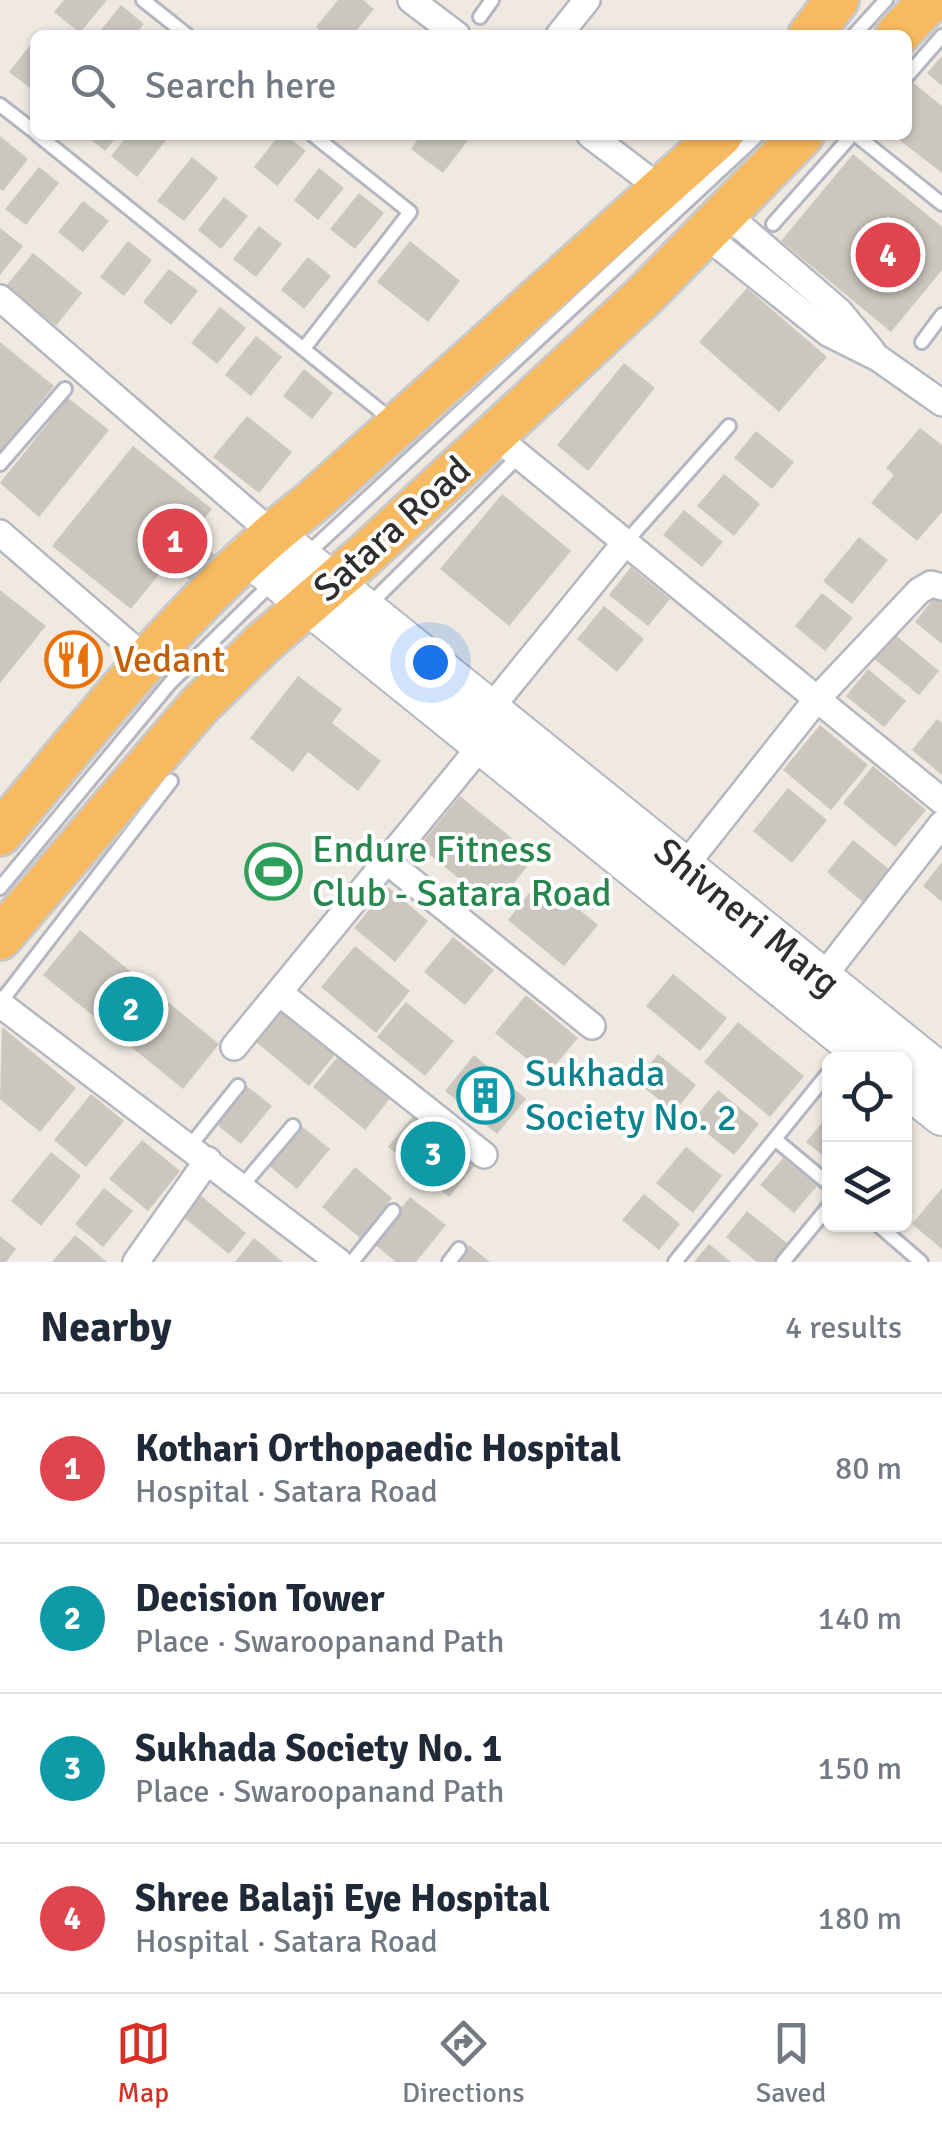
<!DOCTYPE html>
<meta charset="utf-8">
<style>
body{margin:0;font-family:Signika,sans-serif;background:#f2f2f3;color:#1f2937}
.controls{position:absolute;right:30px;bottom:30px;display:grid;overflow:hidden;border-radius:15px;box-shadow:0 2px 8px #0004}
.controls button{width:90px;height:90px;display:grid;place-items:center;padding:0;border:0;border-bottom:2px solid #e0e1e3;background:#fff;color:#1f2937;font:50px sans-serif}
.you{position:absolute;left:430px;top:662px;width:35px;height:35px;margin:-25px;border:8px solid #fff;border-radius:50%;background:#1a73e8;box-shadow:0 0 0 15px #1a73e833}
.badge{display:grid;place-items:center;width:65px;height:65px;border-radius:50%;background:#d93025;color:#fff;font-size:32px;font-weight:700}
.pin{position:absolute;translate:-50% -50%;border:5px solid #fff;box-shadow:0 2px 10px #0006}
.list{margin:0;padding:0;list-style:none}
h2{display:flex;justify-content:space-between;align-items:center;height:130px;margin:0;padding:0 40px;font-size:42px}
h2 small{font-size:32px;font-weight:400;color:#747a83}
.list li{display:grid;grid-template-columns:65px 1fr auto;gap:30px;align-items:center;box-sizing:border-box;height:150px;padding:0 40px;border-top:2px solid #e0e1e3}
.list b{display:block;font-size:38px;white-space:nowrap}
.list p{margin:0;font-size:32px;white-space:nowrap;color:#747a83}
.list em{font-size:32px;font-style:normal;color:#747a83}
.icon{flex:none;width:55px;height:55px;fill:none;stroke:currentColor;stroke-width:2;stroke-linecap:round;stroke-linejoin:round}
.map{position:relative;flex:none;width:942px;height:1262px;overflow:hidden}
.search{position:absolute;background:#fff;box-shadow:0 2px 8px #0004;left:30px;right:30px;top:30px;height:110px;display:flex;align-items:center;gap:25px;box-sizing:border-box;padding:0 35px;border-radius:15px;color:#747a83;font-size:38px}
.sheet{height:730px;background:#fff}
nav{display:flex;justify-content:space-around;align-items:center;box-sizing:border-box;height:140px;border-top:2px solid #e0e1e3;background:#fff;font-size:28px;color:#747a83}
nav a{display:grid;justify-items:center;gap:5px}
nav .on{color:#d93025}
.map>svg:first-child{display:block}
.building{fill:#cbc7bf}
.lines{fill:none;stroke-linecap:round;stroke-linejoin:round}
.service-casing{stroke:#b4b7c1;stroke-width:18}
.minor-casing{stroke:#b4b7c1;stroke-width:30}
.secondary-casing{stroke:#b4b7c1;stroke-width:42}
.trunk-casing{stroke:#c9c9c9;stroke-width:48}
.service{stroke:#fff;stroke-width:12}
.minor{stroke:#fff;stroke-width:25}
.secondary{stroke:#fff;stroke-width:38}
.trunk{stroke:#f8ba60;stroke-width:42}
.labels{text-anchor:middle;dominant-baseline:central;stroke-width:8;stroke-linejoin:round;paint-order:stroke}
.street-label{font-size:38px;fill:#2e2e2e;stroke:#fff}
.food-label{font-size:38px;fill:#c56008;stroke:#fff;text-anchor:start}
.leisure-label{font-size:38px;fill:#27864d;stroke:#fff;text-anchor:start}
.culture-label{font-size:38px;fill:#0d838f;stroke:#fff;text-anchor:start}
</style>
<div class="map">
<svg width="942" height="1262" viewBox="0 0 942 1262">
<rect width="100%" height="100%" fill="#efe9e1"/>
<g class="building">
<path d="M64,0H107L80,33L54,12Z"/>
<path d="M338,0H363L374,9L353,35H325L316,27Z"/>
<path d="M121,5L144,24L135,35H97Z"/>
<path d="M35,39V89L34,91L9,72Z"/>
<path d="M942,56V86L927,73Z"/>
<path d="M911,81L942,106V173L893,135H907V86Z"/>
<path d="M85,135H118L105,151Z"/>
<path d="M128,135H170L137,177L111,156Z"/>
<path d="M279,135H286L306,151L277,186L254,167Z"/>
<path d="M421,135H472L443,173L411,149Z"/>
<path d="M0,136L28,159L3,191L0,189Z"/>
<path d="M853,154L942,227V270L891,332L781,241Z"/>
<path d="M192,157L218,178L184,221L157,201Z"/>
<path d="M39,167L59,183L26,225L5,209Z"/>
<path d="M319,168L344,188L318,220L294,200Z"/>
<path d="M359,193L384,213L355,249L330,229Z"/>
<path d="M224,197L248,216L221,249L198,230Z"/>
<path d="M83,201L109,221L83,252L58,232Z"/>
<path d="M259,226L282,244L256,277L233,259Z"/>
<path d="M0,228L23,246L0,275Z"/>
<path d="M128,241L152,260L124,296L100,277Z"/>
<path d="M410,241L460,281L428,322L377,282Z"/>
<path d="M33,253L82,293L56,326L6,286Z"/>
<path d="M308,257L331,276L304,309L281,290Z"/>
<path d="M169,269L198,291L171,325L143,302Z"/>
<path d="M747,288L827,357L779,412L699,342Z"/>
<path d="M220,307L246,328L217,364L191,343Z"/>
<path d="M256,336L282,357L251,396L225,375Z"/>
<path d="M0,342L54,386L0,453Z"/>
<path d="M624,363L655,388L588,471L557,445Z"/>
<path d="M304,369L333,393L312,419L283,396Z"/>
<path d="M68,398L109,430L39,517L0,483Z"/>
<path d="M247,416L292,452L259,493L213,457Z"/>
<path d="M920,428L942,445V512L917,541L871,503L894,475L886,468Z"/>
<path d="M756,431L794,462L772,489L734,458Z"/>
<path d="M133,446L212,509L131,609L52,546Z"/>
<path d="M724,474L760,504L734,536L697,506Z"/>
<path d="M502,494L571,551L509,626L440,569Z"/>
<path d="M684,510L723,542L702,567L663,535Z"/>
<path d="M859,537L888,560L852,604L823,581Z"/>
<path d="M194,539L219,558L197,586L173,566Z"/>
<path d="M631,567L670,599L648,626L609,595Z"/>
<path d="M0,590L46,626L0,683Z"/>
<path d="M822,593L853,618L825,651L795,626Z"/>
<path d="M937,594L942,598V644L915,622Z"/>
<path d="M604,606L644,639L617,672L577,639Z"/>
<path d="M893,633L939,671L919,695L873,658Z"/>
<path d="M868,669L906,701L884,727L846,696Z"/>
<path d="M298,676L342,709L332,723L381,761L358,791L308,752L293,772L250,738Z"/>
<path d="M937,719L942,723V775L912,750Z"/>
<path d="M820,725L868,765L831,810L783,770Z"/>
<path d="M873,766L926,810L895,847L843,803Z"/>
<path d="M788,788L827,820L792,863L753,831Z"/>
<path d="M460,796L535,857L494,907L419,846Z"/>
<path d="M853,840L890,870L864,903L827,872Z"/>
<path d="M942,862V902L923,886Z"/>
<path d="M541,878L598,925L564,966L508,920Z"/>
<path d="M388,887L428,921L395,962L354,928Z"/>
<path d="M80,930L219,1044L183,1089L43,975Z"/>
<path d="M453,937L494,970L465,1005L424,972Z"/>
<path d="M355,946L410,991L376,1033L321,987Z"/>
<path d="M673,974L727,1018L700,1051L646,1006Z"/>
<path d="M526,995L578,1038L547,1075L495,1033Z"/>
<path d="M278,1002L338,1051L309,1086L250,1037Z"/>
<path d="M406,1002L454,1041L425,1076L377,1037Z"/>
<path d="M738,1022L804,1076L770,1117L704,1062Z"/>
<path d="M2,1027L76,1088L40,1132L0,1099Z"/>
<path d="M340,1054L392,1096L365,1130L313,1087Z"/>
<path d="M658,1054L696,1085L674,1112L636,1081Z"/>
<path d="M474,1055L526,1099L497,1134L445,1091Z"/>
<path d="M247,1086L272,1106L241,1144L216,1124Z"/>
<path d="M718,1090L759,1124L734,1155L692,1121Z"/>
<path d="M91,1094L124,1121L86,1167L54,1140Z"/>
<path d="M417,1111L478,1162L449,1197L388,1147Z"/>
<path d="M830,1113V1161L806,1142Z"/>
<path d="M299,1124L330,1149L297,1189L267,1164Z"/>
<path d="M142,1140L180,1171L148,1211L109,1179Z"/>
<path d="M686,1147L722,1176L693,1213L656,1183Z"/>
<path d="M51,1152L81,1176L41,1226L11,1201Z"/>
<path d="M783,1158L817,1186L794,1213L760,1185Z"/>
<path d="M355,1167L392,1198L360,1238L322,1207Z"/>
<path d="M104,1188L133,1211L103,1247L75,1224Z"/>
<path d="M942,1188V1249L912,1224Z"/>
<path d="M644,1194L680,1224L659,1250L622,1220Z"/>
<path d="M200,1195L246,1233L229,1254L182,1216Z"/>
<path d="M410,1197L446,1225L416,1262H396L373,1243Z"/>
<path d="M747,1211L788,1244L773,1262H757L726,1237Z"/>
<path d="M75,1235L107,1262H52Z"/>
<path d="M0,1236L16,1249L6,1262H0Z"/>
<path d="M254,1238L283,1262H235Z"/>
<path d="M709,1244L731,1262H694Z"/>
<path d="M469,1245L490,1262H455Z"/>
</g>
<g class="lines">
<defs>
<g id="service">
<path d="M143,0L187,35"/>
<path d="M480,17L492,0"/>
<path d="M854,35L886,0"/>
<path d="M907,76L942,36"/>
<path d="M0,105L35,132"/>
<path d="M38,135L394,422"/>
<path d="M856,135L942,204"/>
<path d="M773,224L852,135"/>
<path d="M922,342L942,315"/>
<path d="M305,347L410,212L313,135"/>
<path d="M0,464L65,389"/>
<path d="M625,543L729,426"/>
<path d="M305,556L758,135"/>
<path d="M370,604L519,456"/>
<path d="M0,888L170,683L274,581"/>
<path d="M0,1003L171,781"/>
<path d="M776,1140L830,1185"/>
<path d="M190,1146L238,1086"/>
<path d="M242,1186L293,1126"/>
<path d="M877,1224L921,1262"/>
<path d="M352,1262L393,1211"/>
<path d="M449,1262L459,1249"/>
<path d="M675,1262L830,1071"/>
<path d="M783,1262L830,1205"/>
</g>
<g id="minor">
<path d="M411,0L457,35"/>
<path d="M559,35L587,0"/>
<path d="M590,135L661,189"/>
<path d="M725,213L839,311L872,351"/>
<path d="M704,234L828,333L878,358L942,403"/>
<path d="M0,298L272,533"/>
<path d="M495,436L942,801"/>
<path d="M0,533L147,660"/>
<path d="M489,710L625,543"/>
<path d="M388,862L592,1026"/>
<path d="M684,867L817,699L919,591L931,584L942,587"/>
<path d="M822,978L942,824"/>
<path d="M281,994L484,1155"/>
<path d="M0,1004L339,1262"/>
<path d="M234,1047L480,747"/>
<path d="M136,1262L208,1160"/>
</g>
<g id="secondary">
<path d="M272,533L942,1074"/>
<path d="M246,555L871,1060"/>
<path d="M904,1086L942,1116"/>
</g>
<g id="trunk">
<path d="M810,35L837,0"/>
<path d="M897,35L931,0"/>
<path d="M0,834C98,718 190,596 311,503L721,135"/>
<path d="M0,938L198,707L262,644L365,555L645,295L802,135"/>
</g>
</defs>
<use href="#service" class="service-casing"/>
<use href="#minor" class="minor-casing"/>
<use href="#secondary" class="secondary-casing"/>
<use href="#trunk" class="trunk-casing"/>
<use href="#service" class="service"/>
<use href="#minor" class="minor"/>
<use href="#secondary" class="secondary"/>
<use href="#trunk" class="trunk"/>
</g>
<defs>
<symbol id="restaurant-ring" viewBox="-11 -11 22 22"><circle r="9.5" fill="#fff" stroke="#e8710a" stroke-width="1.5"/><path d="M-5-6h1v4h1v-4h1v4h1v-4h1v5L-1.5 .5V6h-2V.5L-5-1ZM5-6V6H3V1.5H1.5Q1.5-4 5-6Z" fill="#e8710a"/></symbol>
<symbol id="stadium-ring" viewBox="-11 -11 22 22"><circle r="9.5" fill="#fff" stroke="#2e9e5b" stroke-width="1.5"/><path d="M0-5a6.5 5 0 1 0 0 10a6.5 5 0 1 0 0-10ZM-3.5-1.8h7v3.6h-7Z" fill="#2e9e5b"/></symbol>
<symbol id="building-ring" viewBox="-11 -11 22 22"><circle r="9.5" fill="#fff" stroke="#0f9aa8" stroke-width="1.5"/><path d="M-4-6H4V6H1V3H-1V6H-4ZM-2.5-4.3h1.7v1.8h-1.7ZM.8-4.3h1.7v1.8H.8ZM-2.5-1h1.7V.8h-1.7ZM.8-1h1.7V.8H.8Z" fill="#0f9aa8"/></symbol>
</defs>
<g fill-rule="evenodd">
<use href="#restaurant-ring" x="42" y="628" width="63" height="63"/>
<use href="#stadium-ring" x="242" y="840" width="63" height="63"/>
<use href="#building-ring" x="454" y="1064" width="63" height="63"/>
</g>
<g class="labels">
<g class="street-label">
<text transform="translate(392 529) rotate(-42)">Satara Road</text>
<text transform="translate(747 917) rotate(39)">Shivneri Marg</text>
</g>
<g class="food-label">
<text x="113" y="659">Vedant</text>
</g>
<g class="leisure-label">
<text x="312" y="849">Endure Fitness<tspan x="312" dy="44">Club - Satara Road</tspan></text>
</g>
<g class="culture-label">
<text x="525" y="1073">Sukhada<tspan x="525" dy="44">Society No. 2</tspan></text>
</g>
</g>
</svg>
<div class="controls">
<button><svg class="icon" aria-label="locate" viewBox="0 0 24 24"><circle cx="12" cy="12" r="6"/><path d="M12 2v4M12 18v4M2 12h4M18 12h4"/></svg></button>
<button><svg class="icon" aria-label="layers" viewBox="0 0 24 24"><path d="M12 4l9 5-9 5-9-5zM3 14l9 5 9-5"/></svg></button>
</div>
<div class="you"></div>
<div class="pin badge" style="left:175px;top:541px;background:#e0444e">1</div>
<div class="pin badge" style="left:131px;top:1009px;background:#0f9aa8">2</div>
<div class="pin badge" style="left:433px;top:1154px;background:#0f9aa8">3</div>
<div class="pin badge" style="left:888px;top:255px;background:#e0444e">4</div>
<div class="search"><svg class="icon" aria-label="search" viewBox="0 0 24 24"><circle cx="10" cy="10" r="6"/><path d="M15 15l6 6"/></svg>Search here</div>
</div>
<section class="sheet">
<h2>Nearby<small>4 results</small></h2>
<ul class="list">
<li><span class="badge" style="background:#e0444e">1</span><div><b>Kothari Orthopaedic Hospital</b><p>Hospital · Satara Road</p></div><em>80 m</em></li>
<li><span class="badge" style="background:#0f9aa8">2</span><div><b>Decision Tower</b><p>Place · Swaroopanand Path</p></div><em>140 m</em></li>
<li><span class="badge" style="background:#0f9aa8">3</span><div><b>Sukhada Society No. 1</b><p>Place · Swaroopanand Path</p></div><em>150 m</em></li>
<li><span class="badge" style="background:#e0444e">4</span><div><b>Shree Balaji Eye Hospital</b><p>Hospital · Satara Road</p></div><em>180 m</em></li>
</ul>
</section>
<nav>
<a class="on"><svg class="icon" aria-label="map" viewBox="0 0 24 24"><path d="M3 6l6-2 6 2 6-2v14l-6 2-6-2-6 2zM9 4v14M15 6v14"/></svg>Map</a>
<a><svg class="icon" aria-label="directions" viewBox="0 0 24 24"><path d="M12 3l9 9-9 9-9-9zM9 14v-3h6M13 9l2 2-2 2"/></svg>Directions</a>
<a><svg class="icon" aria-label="saved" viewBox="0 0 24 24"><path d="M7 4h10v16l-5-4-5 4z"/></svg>Saved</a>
</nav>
